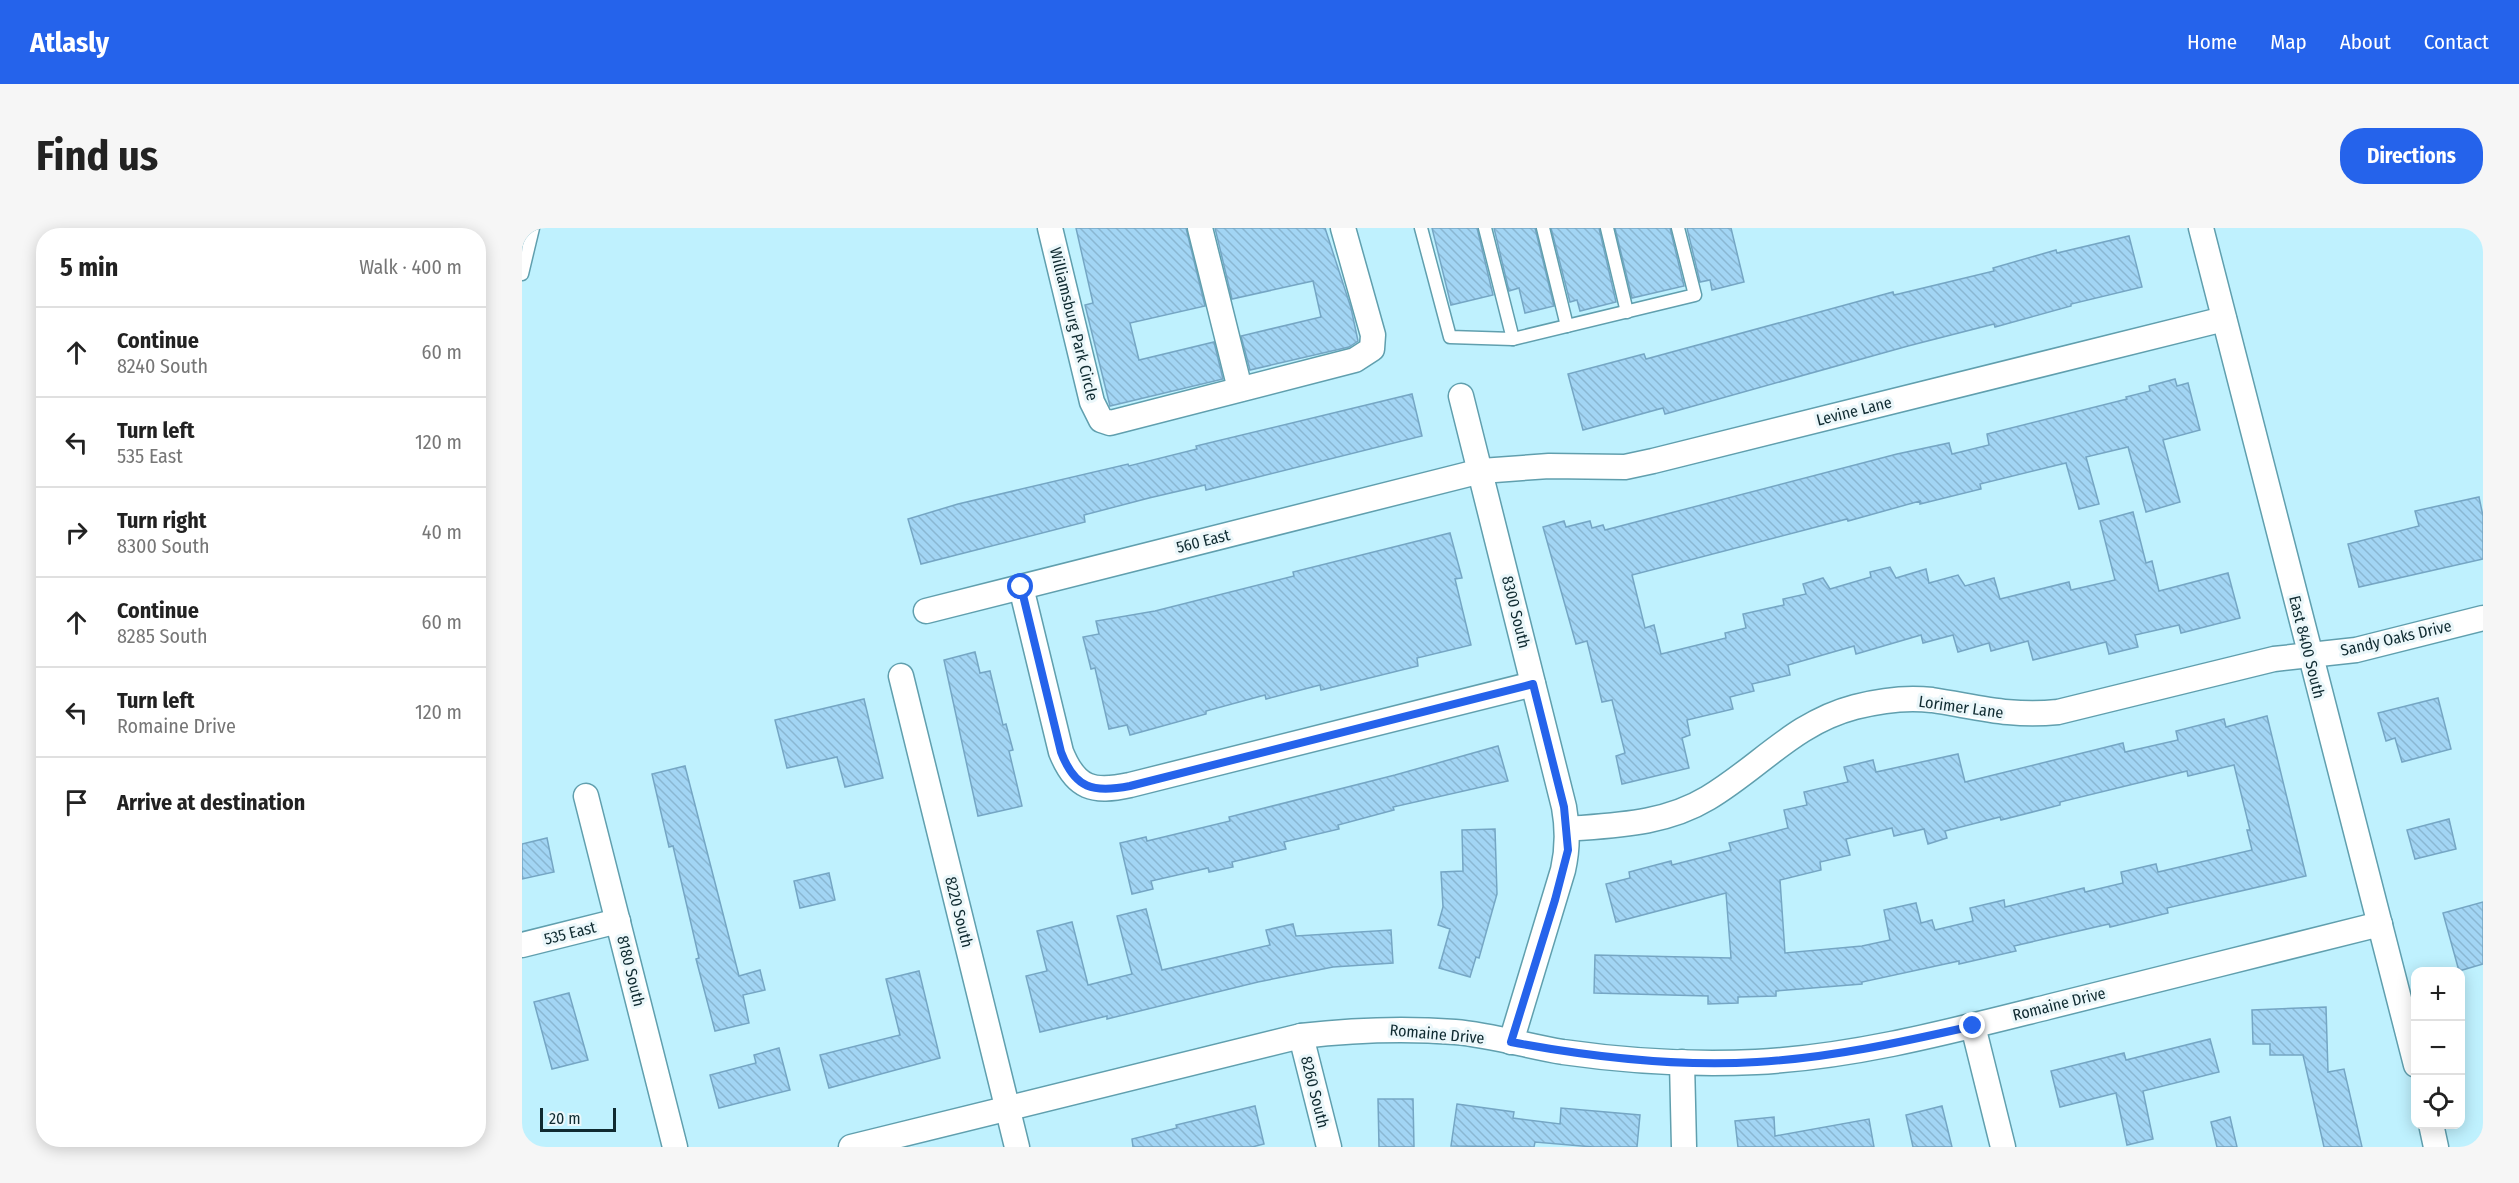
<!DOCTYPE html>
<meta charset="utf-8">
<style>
body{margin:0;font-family:"Fira Sans Condensed",sans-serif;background:#f6f6f6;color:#222}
.controls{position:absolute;right:18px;bottom:18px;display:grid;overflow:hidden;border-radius:12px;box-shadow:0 3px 15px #0003}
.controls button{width:54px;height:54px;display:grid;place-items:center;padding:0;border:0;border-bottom:2px solid #e0e0e0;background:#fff;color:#222;font:30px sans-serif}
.scale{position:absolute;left:18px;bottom:15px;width:76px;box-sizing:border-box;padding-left:6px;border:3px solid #0f2a30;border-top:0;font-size:16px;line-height:21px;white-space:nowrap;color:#0f2a30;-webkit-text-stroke:4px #ebf7fa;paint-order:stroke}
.stop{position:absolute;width:18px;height:18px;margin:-14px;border:4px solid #2563eb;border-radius:50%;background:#fff}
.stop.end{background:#2563eb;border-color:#fff;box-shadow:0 2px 6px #0008}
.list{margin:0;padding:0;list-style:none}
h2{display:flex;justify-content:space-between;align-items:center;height:78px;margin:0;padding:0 24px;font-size:26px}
h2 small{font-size:20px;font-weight:400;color:#767676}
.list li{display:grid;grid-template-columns:39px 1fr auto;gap:18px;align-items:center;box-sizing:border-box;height:90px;padding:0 24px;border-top:2px solid #e0e0e0}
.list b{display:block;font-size:22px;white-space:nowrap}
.list p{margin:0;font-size:20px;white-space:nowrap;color:#767676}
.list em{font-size:20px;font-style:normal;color:#767676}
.icon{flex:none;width:33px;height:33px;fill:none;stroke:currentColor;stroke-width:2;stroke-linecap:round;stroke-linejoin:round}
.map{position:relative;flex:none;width:1961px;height:919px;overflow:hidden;border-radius:24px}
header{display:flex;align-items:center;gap:36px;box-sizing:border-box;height:84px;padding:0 30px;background:#2563eb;color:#fff}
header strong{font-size:28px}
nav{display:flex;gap:33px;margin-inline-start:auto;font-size:21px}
.intro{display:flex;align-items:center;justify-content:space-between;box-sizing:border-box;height:144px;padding:0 36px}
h1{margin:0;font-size:42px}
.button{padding:15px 27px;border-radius:24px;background:#2563eb;color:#fff;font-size:21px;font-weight:700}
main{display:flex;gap:36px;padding:0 36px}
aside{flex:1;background:#fff;border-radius:24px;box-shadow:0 3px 15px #0003}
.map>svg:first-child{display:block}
.building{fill:url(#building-back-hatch);stroke:#75a6c4;stroke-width:1.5;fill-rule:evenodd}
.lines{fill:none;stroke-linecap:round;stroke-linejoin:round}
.lane-casing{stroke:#609fae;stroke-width:15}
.street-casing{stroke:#609fae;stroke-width:27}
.lane{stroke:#fff;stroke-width:12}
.street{stroke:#fff;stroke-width:24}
.route{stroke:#2563eb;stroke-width:8}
.labels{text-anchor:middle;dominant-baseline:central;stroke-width:6;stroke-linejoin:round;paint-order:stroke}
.street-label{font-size:16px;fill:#0f2a30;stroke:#ebf7fa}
</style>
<header>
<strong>Atlasly</strong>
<nav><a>Home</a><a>Map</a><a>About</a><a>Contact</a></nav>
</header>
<div class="intro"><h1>Find us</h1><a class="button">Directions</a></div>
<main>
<aside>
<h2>5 min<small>Walk · 400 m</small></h2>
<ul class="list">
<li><svg class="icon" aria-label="ahead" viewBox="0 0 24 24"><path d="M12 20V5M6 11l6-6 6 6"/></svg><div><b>Continue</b><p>8240 South</p></div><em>60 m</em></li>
<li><svg class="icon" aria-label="left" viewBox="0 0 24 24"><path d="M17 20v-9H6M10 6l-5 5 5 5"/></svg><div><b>Turn left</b><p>535 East</p></div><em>120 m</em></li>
<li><svg class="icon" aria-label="right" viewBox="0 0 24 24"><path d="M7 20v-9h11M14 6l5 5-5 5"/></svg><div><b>Turn right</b><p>8300 South</p></div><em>40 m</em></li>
<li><svg class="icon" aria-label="ahead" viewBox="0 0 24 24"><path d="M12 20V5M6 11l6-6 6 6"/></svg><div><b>Continue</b><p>8285 South</p></div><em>60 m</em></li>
<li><svg class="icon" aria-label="left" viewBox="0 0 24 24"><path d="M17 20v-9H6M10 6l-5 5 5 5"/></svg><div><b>Turn left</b><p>Romaine Drive</p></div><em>120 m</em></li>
<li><svg class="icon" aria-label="arrive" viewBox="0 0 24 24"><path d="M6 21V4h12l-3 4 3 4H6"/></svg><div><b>Arrive at destination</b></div></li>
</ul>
</aside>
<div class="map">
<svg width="1961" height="919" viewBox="0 0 1961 919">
<defs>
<pattern id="building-back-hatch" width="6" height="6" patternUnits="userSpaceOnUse" patternTransform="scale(1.5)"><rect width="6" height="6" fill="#a2d5f4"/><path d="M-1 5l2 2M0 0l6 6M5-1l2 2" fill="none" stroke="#8ab7d2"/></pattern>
</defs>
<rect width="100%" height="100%" fill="#bff1fe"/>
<g class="building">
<path d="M554,0H664L683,78L608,95L617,132L692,114L701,151L588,178L563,77L571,75Z"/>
<path d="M693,0H803L829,80L836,113L827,119L728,142L719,108L799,89L791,53L710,71Z"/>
<path d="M910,0H955L971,67L929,77Z"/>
<path d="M972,0H1013L1032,78L1003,85L997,60L987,63Z"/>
<path d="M1029,0H1077L1094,74L1058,83L1055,72L1048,74Z"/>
<path d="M1093,0H1148L1162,58L1110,70Z"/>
<path d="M1165,0H1209L1222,54L1190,62L1188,52L1178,54Z"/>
<path d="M1607,8L1620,59L1549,76V78L1473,99L1472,96L1386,118L1143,186L1141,180L1061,202L1046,146L1122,126L1124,131L1371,64L1372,67L1472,43L1471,40L1534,22L1535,25Z"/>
<path d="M1653,151L1655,158L1666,155L1678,202L1641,212L1658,274L1624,284L1606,219L1564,229L1577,276L1557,281L1544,235L1458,256L1459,261L1398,276V273L1326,293L1325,291L1110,347L1123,400L1132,397L1139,426L1204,410L1203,405L1224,400L1221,386L1262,377L1261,371L1284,366L1281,356L1301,350L1308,361L1349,349L1348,344L1368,339L1374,350L1404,341L1407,355L1436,347L1443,358L1472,350L1478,371L1547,354L1549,362L1593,352L1578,293L1611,284L1624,335L1630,333L1637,363L1706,345L1718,390L1659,405L1657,397L1613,407L1616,419L1587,426L1584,414L1511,432L1506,413L1469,423L1467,415L1436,424L1431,407L1401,415L1399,407L1334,426L1332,418L1266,437L1268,447L1230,456L1232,463L1208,469L1211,481L1165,492L1168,507L1160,510L1167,540L1100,556L1094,528L1103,525L1090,472L1080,474L1065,413L1054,416L1021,299L1042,293L1044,299L1068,293L1070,300L1081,297L1083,302L1375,226L1427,215L1430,226L1467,217L1465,206L1605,171L1604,169L1628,163L1627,158Z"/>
<path d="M890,166L900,208L684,262L683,257L627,270L562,287L563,294L399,336L386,291L436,276L606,236L607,238L675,221L674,218Z"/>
<path d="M1957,269L1961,288V331L1837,359L1826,316L1897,298L1893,283Z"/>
<path d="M928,305L940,350L933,351L949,417L895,430L896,438L799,462L798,457L744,471L743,467L684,483V486L608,507L605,497L587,501L573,440L569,441L561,409L577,406L574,393L633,383L772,348L771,344Z"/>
<path d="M453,424L458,445L468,443L481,497L484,496L491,522L487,523L500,578L456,588L422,432Z"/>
<path d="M1916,470L1929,521L1880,534L1873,510L1864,513L1856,485Z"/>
<path d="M342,471L361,550L323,559L315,529L265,540L253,492Z"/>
<path d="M1745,488L1784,648L1645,680L1646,685L1588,699L1587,696L1492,718L1494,723L1437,736V733L1340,754V756L1254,763V768L1216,769V775L1186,776V768L1072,765L1073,727L1209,730L1204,665L1094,694L1084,656L1108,650L1107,644L1149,633L1150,637L1209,622L1207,615L1266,600L1262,582L1285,577L1282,564L1326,554L1322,539L1351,532L1354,544L1436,526L1443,554L1601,515L1603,524L1656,512L1654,503L1702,491L1704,499ZM1712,537L1728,602H1725L1730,622L1636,644L1634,636L1599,644L1601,655L1563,664L1562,660L1483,679L1482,672L1448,680L1451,693L1413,702L1410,692L1399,695L1394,675L1362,682L1368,712L1340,718L1263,725L1258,652L1299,642L1298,634L1328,627L1324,611L1370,600L1372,608L1402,601L1406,616L1425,610L1423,603L1478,589L1479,592L1538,577V574L1665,543L1666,548Z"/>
<path d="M976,518L986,553L871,579L872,582L816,597L817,601L762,614L764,621L710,634L711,639L687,644L686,640L629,653L631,661L610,666L598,615L624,609L625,613L708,593L707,589L873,547Z"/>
<path d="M163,538L217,748L238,742L243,762L221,767L227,795L193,803L174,731L177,730L151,618L147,619L130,546Z"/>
<path d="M1927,591L1934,621L1893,631L1885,602Z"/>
<path d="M973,601L975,666L957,730L954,729L948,749L917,740L928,701L916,697L921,679L919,644L941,643L940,602Z"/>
<path d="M25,610L32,644L0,651V616Z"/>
<path d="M307,645L313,672L278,680L272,653Z"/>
<path d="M1961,674V736L1937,743L1921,685Z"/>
<path d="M624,681L640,742L748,717L744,702L771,696L774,708L869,702L871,735L811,739L736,754L585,791V788L518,804L504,748L525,743L515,703L550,694L566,757L610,746L595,688Z"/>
<path d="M397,743L418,830L307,860L298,827L378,807L364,751Z"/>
<path d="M47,765L66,832L30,841L12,774Z"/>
<path d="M1804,779L1806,844L1822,841L1840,919H1802L1781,827H1748V816H1731L1730,782Z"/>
<path d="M1688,811L1697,844L1621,863L1631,911L1605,917L1594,865L1538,879L1529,843L1602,825L1604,832Z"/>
<path d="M257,820L268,862L197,880L188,847L234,835L232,827Z"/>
<path d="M856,871H891L892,919H857Z"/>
<path d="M935,876L992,884L991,890L1038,896L1039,880L1118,887L1115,919H1071L1013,914L1012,919L929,918Z"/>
<path d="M733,878L742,916L730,919H611L610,911L655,900L654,897Z"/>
<path d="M1420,878L1430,919H1391L1384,887Z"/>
<path d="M1252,889L1253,908L1347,891L1352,919H1216L1213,893Z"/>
<path d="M1708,889L1715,919H1695L1689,894Z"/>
</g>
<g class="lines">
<defs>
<g id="lane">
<path d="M899,0L928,109L991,111L1173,67L1156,0"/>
<path d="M963,0L991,111"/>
<path d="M1021,0L1045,98"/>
<path d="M1085,0L1105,84"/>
<path d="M0,46L11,0"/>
</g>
<g id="street">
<path d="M528,0L570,174L579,192L588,195L833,132L850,121L851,107L821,0"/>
<path d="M678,0L718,161"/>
<path d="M1679,0L1894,837"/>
<path d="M939,168L1042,579C1046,601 1046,620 1041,642L989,814"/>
<path d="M499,359L539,524C554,561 571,565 608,557L1011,456"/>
<path d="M404,383L959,243L1027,238L1103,239L1131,233L1702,91"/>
<path d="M379,448L495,919"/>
<path d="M64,568L153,919"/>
<path d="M1045,601C1095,597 1143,596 1186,570C1238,539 1272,495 1333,479C1356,473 1385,469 1410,472C1456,479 1488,489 1536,484L1752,431L1834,422L1961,390"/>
<path d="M0,717L96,693"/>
<path d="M1451,798L1481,919"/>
<path d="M779,808L807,919"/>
<path d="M1160,834L1162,919"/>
<path d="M1909,896L1914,919"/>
<path d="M329,919L779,808C831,802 881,800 933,804C969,807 1005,818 1041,824C1104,833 1171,837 1234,834C1333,829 1430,803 1526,779C1637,751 1747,724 1858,696"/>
</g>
</defs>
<use href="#lane" class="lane-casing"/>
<use href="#street" class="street-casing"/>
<use href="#lane" class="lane"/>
<use href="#street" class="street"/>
</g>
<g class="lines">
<path class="route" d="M499,359L539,524C553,561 571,565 608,558L1011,456L1042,579L1046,622L1033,672L989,814C1069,829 1153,839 1235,834C1308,830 1380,814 1451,798"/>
</g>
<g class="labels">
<g class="street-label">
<text transform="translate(552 96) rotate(76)">Williamsburg Park Circle</text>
<text transform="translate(1332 183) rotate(-14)">Levine Lane</text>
<text transform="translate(681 313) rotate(-14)">560 East</text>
<text transform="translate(994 384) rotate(76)">8300 South</text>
<text transform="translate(1874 410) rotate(-13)">Sandy Oaks Drive</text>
<text transform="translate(1785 419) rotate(76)">East 8400 South</text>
<text transform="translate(1439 479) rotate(8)">Lorimer Lane</text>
<text transform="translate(437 684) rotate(76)">8220 South</text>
<text transform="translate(48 705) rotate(-14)">535 East</text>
<text transform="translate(109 743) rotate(76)">8180 South</text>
<text transform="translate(1537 776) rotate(-14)">Romaine Drive</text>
<text transform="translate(915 806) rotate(5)">Romaine Drive</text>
<text transform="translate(793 864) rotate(76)">8260 South</text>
</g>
</g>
</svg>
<div class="controls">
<button>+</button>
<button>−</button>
<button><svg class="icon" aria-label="locate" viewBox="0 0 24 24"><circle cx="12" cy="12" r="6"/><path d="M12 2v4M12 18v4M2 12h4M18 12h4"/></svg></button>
</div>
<div class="scale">20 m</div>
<div class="stop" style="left:499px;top:359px"></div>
<div class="stop end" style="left:1451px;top:798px"></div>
</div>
</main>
